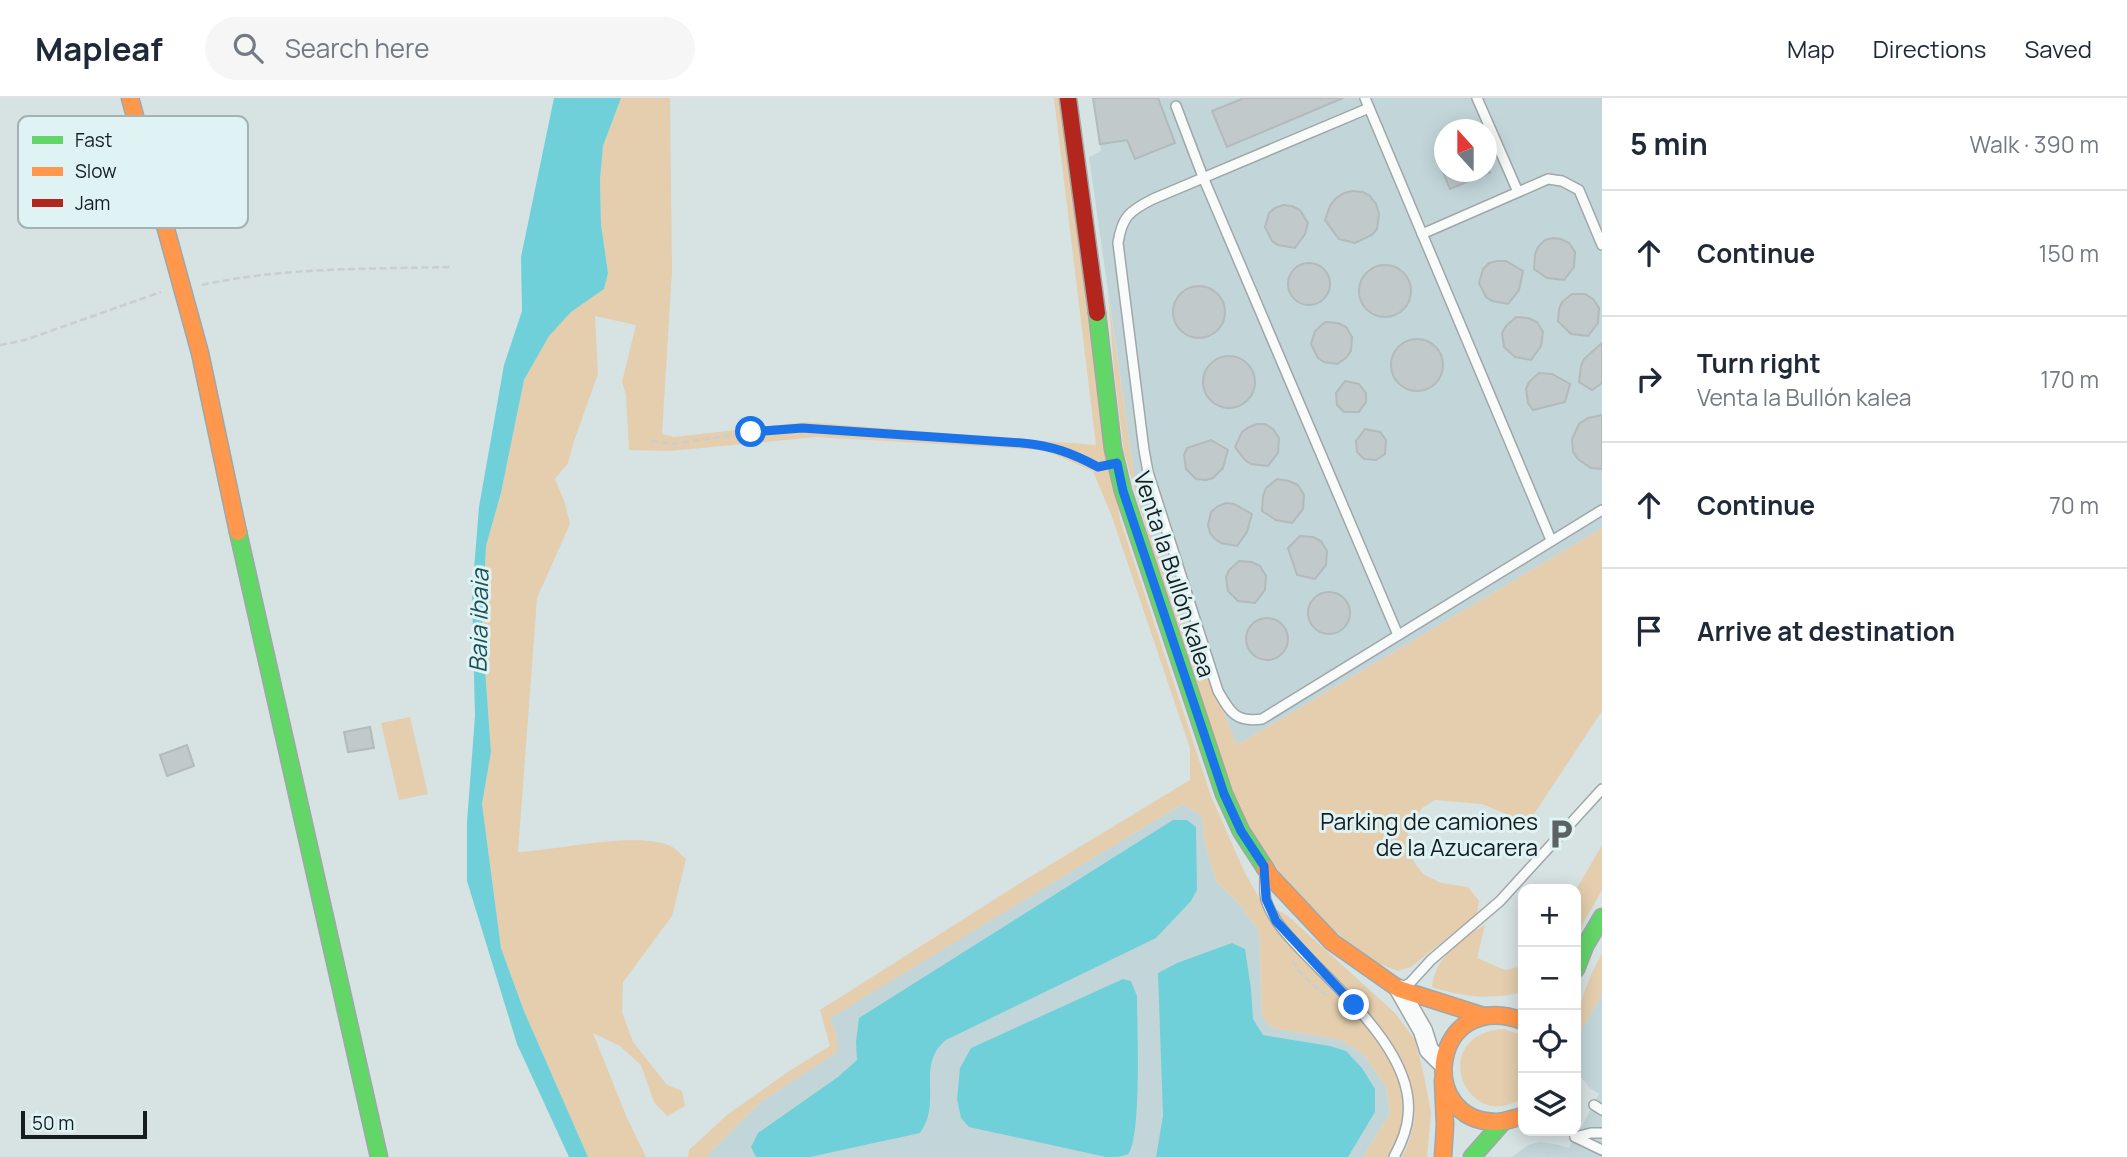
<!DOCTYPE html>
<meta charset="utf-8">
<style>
body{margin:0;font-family:Manrope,sans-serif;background:#f6f6f7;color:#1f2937}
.controls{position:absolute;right:21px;bottom:21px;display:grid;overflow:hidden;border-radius:14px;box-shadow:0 4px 18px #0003}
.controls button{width:63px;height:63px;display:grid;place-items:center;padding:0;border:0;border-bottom:2px solid #e0e1e3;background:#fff;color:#1f2937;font:35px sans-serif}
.compass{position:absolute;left:1434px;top:21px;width:63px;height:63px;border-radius:50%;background:#fff;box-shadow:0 4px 18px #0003;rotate:339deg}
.scale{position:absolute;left:21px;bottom:18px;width:126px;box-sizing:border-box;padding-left:7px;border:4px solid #161d1e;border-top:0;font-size:19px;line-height:24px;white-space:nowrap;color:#161d1e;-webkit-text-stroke:5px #dff3f5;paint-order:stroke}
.stop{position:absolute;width:21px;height:21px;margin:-16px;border:5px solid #1a73e8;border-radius:50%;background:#fff}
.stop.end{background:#1a73e8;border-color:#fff;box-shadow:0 2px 7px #0008}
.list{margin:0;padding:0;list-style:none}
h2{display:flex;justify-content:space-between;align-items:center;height:91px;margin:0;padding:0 28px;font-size:30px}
h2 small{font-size:23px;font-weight:400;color:#747a83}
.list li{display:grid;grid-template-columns:46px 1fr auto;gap:21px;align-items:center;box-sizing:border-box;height:126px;padding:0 28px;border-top:2px solid #e0e1e3}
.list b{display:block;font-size:26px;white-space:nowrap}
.list p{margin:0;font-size:23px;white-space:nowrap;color:#747a83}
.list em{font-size:23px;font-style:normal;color:#747a83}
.icon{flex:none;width:38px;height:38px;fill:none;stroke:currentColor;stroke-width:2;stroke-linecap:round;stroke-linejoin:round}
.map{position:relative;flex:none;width:1602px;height:1059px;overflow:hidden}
header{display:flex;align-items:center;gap:42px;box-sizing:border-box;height:98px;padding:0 35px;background:#fff;border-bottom:2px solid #e0e1e3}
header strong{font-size:33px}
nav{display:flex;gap:38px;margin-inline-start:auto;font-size:24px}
.search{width:490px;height:63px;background:#f6f6f7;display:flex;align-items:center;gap:18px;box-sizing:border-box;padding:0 24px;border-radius:38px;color:#747a83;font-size:26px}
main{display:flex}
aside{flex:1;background:#fff}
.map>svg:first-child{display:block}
.built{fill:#c2d6d9;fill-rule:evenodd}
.green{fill:#e4ceae}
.water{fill:#70d0d9}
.building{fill:#c1c9ca;stroke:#b2babb;stroke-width:2}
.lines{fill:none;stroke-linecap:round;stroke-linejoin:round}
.lane-casing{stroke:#9fa7a8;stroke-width:12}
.street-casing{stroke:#9fa7a8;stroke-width:21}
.fast-casing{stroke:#9fa7a8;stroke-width:19}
.slow-casing{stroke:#9fa7a8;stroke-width:19}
.jam-casing{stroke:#9fa7a8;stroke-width:19}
.path{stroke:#cbcece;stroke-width:2.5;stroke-dasharray:7 3.5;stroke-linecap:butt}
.lane{stroke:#f9fbfb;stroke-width:9}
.street{stroke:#f9fbfb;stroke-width:18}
.fast{stroke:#63d668;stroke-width:16}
.slow{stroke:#ff974d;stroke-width:16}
.jam{stroke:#b3261e;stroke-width:16}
.route{stroke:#1a73e8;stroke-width:9}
.labels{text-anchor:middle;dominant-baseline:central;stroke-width:6;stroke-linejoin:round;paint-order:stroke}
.street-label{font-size:23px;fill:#161d1e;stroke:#dff3f5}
.poi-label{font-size:23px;fill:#161d1e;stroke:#dff3f5;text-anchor:end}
.water-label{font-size:24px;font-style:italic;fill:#195156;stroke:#dff3f5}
.key{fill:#dff3f5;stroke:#a3b3b4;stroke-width:2}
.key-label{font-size:19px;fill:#161d1e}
</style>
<header>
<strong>Mapleaf</strong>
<div class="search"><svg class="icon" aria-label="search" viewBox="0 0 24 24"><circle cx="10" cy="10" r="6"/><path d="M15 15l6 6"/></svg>Search here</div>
<nav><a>Map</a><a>Directions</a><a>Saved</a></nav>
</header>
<main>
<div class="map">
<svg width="1602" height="1059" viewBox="0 0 1602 1059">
<rect width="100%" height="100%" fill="#d7e2e3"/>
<g class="built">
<path d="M1093,0H1602V430L1237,647L1146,426L1134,376L1089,59L1101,53ZM1444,32H1486V74H1444Z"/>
<path d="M1182,706L1202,718L1204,742L1216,783L1241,808L1259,833L1262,918L1272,930L1341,942L1363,956L1386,988L1390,1015L1363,1059H709V1056L759,1005L836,954L837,938L829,920Z"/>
<path d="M1602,896V1059H1512L1528,1047L1540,1044L1555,1046L1569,1050L1582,1028L1599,996L1590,990L1581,979L1576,969V941Z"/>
</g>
<g class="green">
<path d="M621,0H670L672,173L662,336L674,339L805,324L1096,347L1054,0H1059L1120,421L1211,698L1244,773L1274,827L1332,893L1367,928L1390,963L1402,987L1406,1017L1389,1059H1363L1390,1015L1386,988L1363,956L1341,942L1272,930L1262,918L1259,833L1241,808L1216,783L1204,742L1202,718L1182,706L830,920L837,938V954L759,1005L709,1056V1059H688L689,1052L727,1017L789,973L830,948L820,912L1025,782L1190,682V650L1112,419L1093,373L1044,352L816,339L670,353L629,352L626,297L622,284L636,227L595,218L598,276L574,343L568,365L555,381L565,405L570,426L537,500L518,754C555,753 643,731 674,750C678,753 682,758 686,761L672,818L623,884L622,914L633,944L667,987L682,993L685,1008L667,1018L654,1004L641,967L620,948L593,935L627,1020L646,1059H588L524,913L501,850L482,706L491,654L482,528L486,448L501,395L524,282L549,238L571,213L604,191L608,175L601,126L600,82L603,48Z"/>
<path d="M1108,196L1134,376L1146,426L1237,647L1602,430V613L1528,725L1482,706L1435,702L1422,710L1408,736L1407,754L1423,776L1441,785L1468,789L1479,803L1477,816L1411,869L1398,873L1372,863L1322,823L1283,779L1249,729L1225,678L1155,462L1124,354L1114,272Z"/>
<path d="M410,619L428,696L399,702L381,625Z"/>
<path d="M1602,747V792L1576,838V792Z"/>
<path d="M1274,810L1288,818L1395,915L1415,942L1423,973L1431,1014L1427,1059H1402C1457,957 1316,885 1274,810Z"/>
<path d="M1485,827L1477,860L1505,872L1523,868V894C1492,902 1462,899 1432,889C1435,860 1461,840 1485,827Z"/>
<path d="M1602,855V896L1576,941C1576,910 1587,883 1602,855Z"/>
<path d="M1503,931L1516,935L1523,941V999C1467,1039 1425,937 1503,931Z"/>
</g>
<g class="water">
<path d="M554,0H621L603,48L600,82L601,126L608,175L604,191L571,214L549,238L524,282L501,395L486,448L482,528L491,654L482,706L501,850L524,913L588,1059H569L517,946L467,783V724L475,618L472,496L479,409L504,267L522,213L521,159Z"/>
<path d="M1173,722H1187L1196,729L1197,792L1191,803L1156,840L946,942C915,967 943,1004 920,1035L810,1059H756L751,1049L758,1035L838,979L857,962L856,944L859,920Z"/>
<path d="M1232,845L1245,851L1251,891L1253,921L1263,937L1330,948L1346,953L1362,970L1375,991V1014L1348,1059H1156L1163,1018L1158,875L1177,865Z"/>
<path d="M1123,881L1131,883L1137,898C1137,924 1142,1040 1128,1056C1122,1059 1113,1059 1106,1059L969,1029L961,1020L957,1001L960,970L971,950Z"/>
</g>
<g class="building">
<path d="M1093,0H1158L1175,45L1135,61L1127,42L1100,46Z"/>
<path d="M1244,0H1343L1227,49L1212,13Z"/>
<path d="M1443,74H1491L1450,91Z"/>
<path d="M1352,93L1363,94L1370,98L1376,106L1379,116L1377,131L1372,137L1355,145L1339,141L1325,122L1330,108L1335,101L1344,95Z"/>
<path d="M1283,107L1292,108L1300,112L1308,125L1305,136L1295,150L1278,147L1272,143L1265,129L1269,115L1275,110Z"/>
<path d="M1553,140L1561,141L1569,145L1575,154L1574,169L1564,182L1547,180L1534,171L1535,156L1538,149L1545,142Z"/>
<path d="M1497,163H1506L1523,173L1519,192L1508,206L1492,203L1486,199L1479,185L1483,171L1489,165Z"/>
<circle cx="1309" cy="186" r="21"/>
<circle cx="1385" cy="193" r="26"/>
<circle cx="1199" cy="214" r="26"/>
<path d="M1572,196H1585L1593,201L1599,210L1598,225L1588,238L1571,236L1558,223L1559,211L1562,204Z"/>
<path d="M1516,219L1528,220L1537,224L1543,234L1541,248L1531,262L1515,259L1504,249L1502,235L1506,228Z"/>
<path d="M1325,224L1338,225L1346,229L1352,239L1351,253L1346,260L1337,266L1324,264L1318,260L1311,246L1315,233Z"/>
<circle cx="1417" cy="267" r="26"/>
<path d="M1602,245V285L1592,292L1579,284L1581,268L1584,261Z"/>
<circle cx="1229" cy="284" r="26"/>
<path d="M1539,275L1552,276L1570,286L1565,304L1533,312L1528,305L1526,291L1529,284Z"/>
<path d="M1345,283L1359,286L1366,295V304L1359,314H1344L1337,307L1336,295Z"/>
<path d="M1602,317V371L1591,370L1578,361L1573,354L1572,341L1579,326L1588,320Z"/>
<path d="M1257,326H1265L1273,331L1279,340L1278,355L1268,368L1251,366L1245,362L1235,349L1242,334L1249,329Z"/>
<path d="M1365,331L1380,334L1386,342L1385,356L1376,362L1364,361L1357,354L1356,343Z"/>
<path d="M1211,342L1228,352L1223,370L1213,380L1206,382L1196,381L1186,371L1184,357L1187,350Z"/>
<path d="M1277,381L1289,383L1298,387L1304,397L1303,411L1292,425L1276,422L1262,413L1263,398L1266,390Z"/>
<path d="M1226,405L1234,406L1252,416L1247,434L1237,448L1221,445L1215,441L1210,435L1208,427L1211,414L1218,408Z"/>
<path d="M1300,438L1313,439L1321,443L1327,453L1326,467L1315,481L1297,477L1288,450Z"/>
<path d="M1239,463L1252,464L1260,468L1266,478L1265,492L1255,505L1238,503L1228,493L1226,479L1229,472Z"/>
<circle cx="1329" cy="515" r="21"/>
<circle cx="1267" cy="541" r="21"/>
<path d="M370,629L374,650L348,654L344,634Z"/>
<path d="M187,647L194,668L167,678L160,657Z"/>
</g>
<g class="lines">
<defs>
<g id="lane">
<path d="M1365,0L1551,442"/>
<path d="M1477,0L1518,94"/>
<path d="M1176,8L1203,79L1398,537"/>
<path d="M1369,10L1153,101C1129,113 1122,119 1118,145L1144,352L1148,374L1218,593C1230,614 1236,625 1262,621L1602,412"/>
<path d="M1422,136L1548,81L1562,83L1579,92L1602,147"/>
<path d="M1265,780C1265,787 1264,795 1266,802C1273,824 1292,842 1307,858C1345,898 1415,958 1408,1018C1407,1033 1401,1046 1394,1059"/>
<path d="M1403,889L1410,885L1431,862L1500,803L1602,691"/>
<path d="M1594,1007L1602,1012"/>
<path d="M1575,1039L1602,1052"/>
<path d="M1575,1039L1591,1035H1602"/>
</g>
<path id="street" d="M1399,891L1423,933L1429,952L1442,965"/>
<g id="fast">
<path d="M1097,215L1113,351L1123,393L1224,696L1241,733L1265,770"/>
<path d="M238,434L379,1059"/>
<path d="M1576,871L1585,848L1602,819"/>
<path d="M1472,1059L1503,1024"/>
</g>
<g id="slow">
<path d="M130,0L200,255L238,434"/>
<path d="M1265,770L1270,778L1332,844L1399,891L1484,918"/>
<path d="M1523,923C1432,889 1414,1023 1496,1024C1505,1024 1515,1020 1523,1018"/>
<path d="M1443,982L1445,1027L1443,1059"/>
</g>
<path id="jam" d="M1068,0L1097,215"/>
</defs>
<use href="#lane" class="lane-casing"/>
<use href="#street" class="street-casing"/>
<use href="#fast" class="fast-casing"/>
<use href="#slow" class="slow-casing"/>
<use href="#jam" class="jam-casing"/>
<g class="path">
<path d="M202,187C283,169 369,171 453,169"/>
<path d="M0,247L25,242L161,194"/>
<path d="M651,343L674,346L752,334L802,330L1049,348L1075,356L1097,368"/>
<path d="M1292,863L1304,879L1327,898"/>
<path d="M1547,1059L1552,1050"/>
</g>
<use href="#lane" class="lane"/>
<use href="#street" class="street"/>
<use href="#fast" class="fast"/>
<use href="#slow" class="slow"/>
<use href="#jam" class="jam"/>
</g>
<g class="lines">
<path class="route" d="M751,334L802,330L1022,345C1053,348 1072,355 1098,369L1117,365L1123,393L1224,696L1241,733L1264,768L1266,801L1276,823L1354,907"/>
</g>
<defs>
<symbol id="parking-bare" viewBox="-9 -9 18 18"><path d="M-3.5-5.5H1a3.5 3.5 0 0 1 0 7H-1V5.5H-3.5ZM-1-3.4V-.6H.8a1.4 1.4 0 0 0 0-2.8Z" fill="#5a6263" stroke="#dff3f5" stroke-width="2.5" paint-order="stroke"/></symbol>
</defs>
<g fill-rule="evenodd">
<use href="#parking-bare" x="1539" y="714" width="44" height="44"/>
</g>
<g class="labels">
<g class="street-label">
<text transform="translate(1175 476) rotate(72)">Venta la Bullón kalea</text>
</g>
<g class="poi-label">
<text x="1538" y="723">Parking de camiones<tspan x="1538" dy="26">de la Azucarera</tspan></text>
</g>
<g class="water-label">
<text transform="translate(478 523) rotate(-89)">Baia ibaia</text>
</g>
</g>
<rect x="18" y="18" width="230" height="112" rx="10" class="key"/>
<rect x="32" y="38" width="31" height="8" fill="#63d668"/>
<rect x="32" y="69" width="31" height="9" fill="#ff974d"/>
<rect x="32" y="101" width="31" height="8" fill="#b3261e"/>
<g class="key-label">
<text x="75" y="49">Fast</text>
<text x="75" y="80">Slow</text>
<text x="75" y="112">Jam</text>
</g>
</svg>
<div class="controls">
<button>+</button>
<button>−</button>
<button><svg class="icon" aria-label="locate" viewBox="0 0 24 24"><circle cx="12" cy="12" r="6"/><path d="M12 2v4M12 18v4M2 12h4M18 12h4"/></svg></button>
<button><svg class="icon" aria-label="layers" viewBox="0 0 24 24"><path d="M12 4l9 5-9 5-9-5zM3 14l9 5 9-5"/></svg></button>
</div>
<svg class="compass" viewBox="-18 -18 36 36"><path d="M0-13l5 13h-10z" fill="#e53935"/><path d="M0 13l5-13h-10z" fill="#747a83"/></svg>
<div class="scale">50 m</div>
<div class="stop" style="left:751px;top:334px"></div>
<div class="stop end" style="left:1354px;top:907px"></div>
</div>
<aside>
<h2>5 min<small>Walk · 390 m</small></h2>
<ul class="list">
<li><svg class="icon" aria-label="ahead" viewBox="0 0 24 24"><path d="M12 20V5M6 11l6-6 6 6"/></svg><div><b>Continue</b></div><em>150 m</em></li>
<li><svg class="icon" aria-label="right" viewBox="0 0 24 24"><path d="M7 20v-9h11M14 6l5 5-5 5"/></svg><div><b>Turn right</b><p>Venta la Bullón kalea</p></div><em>170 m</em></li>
<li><svg class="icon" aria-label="ahead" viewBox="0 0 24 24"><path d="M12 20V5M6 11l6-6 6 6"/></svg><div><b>Continue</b></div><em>70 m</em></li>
<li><svg class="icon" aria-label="arrive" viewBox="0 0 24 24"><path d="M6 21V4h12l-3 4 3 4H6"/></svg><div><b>Arrive at destination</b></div></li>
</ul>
</aside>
</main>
